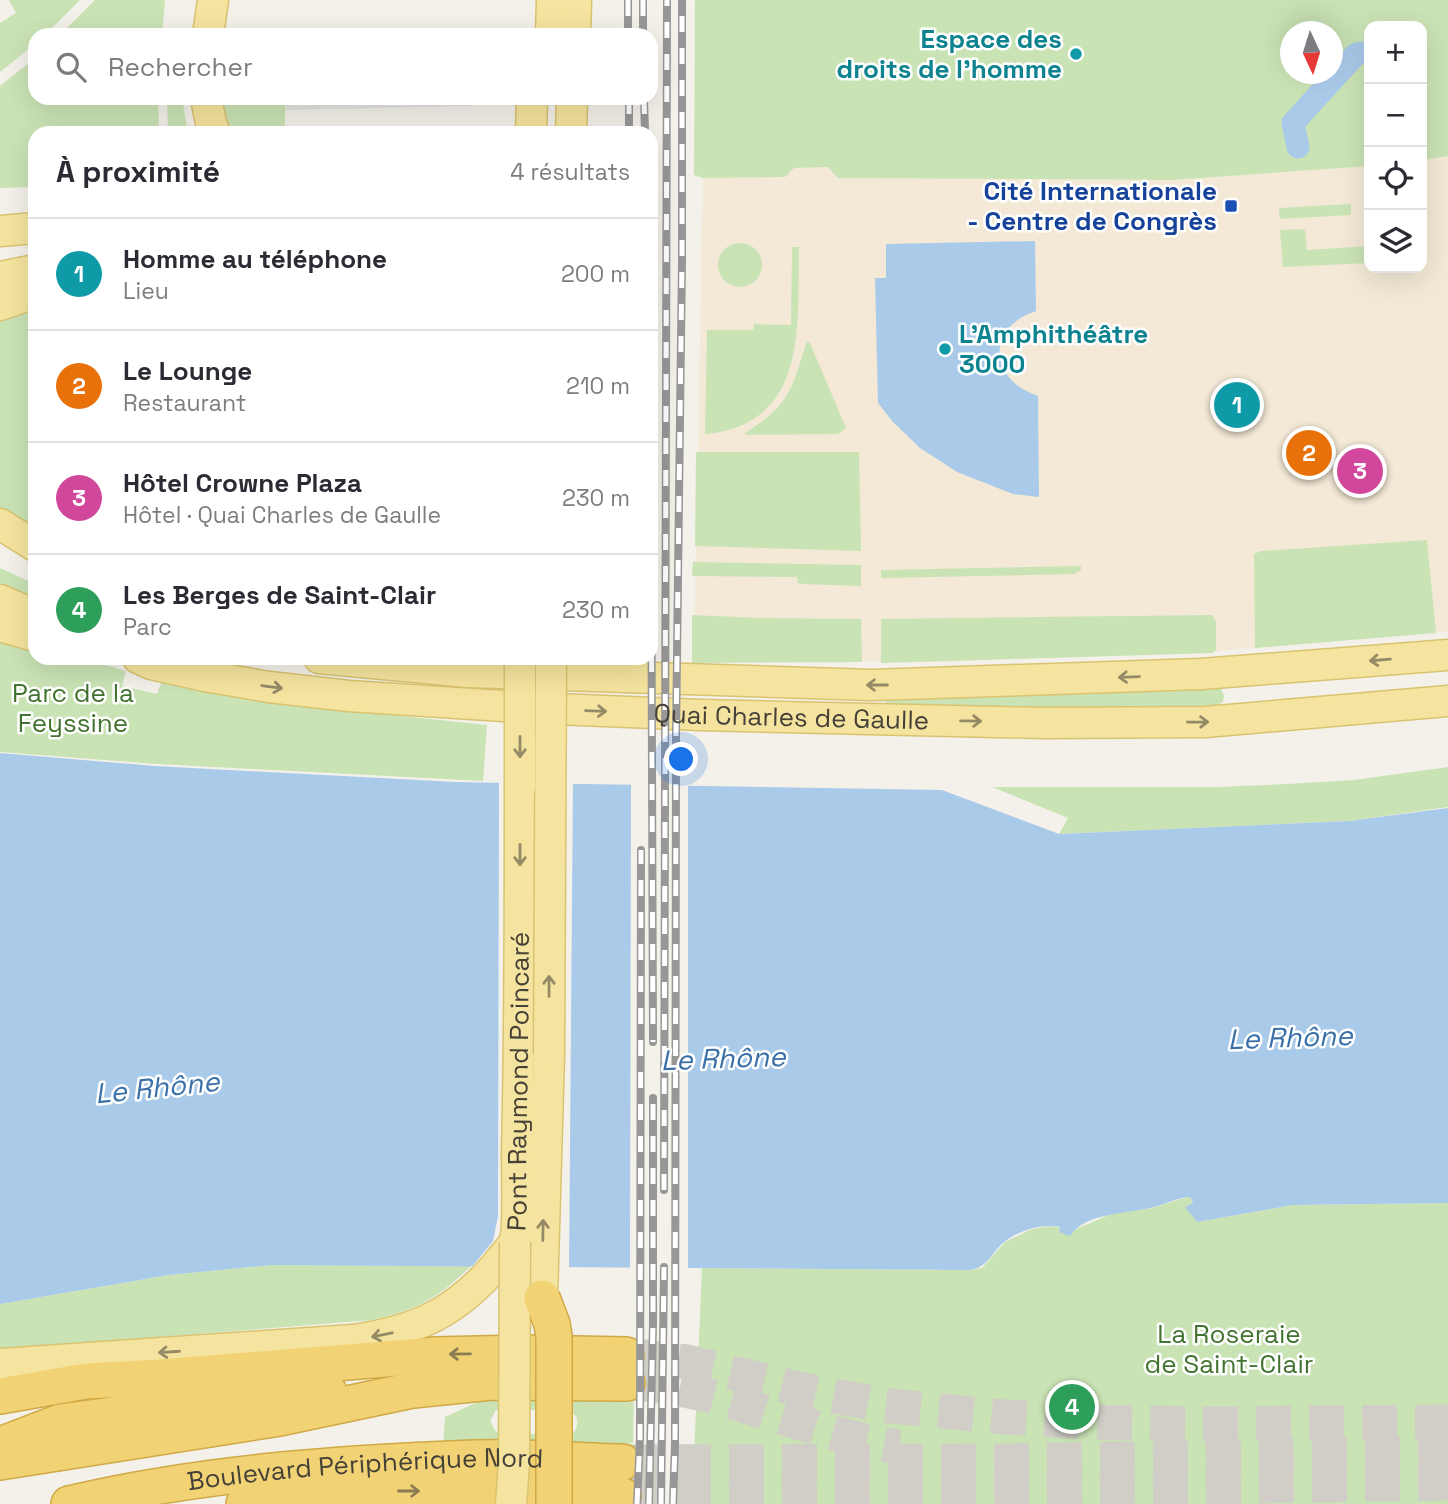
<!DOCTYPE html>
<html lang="fr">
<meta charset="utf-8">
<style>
body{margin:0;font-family:"Space Grotesk",sans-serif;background:#f2f2f3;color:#2b2b33}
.controls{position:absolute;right:21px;top:21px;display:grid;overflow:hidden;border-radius:14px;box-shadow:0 7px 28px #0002}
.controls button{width:63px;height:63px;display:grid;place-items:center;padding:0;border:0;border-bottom:2px solid #e1e1e2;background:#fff;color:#2b2b33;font:35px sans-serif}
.compass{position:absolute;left:1280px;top:21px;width:63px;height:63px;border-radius:50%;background:#fff;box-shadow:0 7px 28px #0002;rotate:176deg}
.you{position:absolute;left:682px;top:760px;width:24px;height:24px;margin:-18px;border:5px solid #fff;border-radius:50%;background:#1a73e8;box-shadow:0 0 0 10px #1a73e833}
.badge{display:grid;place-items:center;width:46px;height:46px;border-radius:50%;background:#e7582b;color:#fff;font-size:23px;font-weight:700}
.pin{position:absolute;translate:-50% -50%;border:4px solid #fff;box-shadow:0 2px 7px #0006}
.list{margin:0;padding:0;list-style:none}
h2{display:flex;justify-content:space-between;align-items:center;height:91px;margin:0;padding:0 28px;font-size:30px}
h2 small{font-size:23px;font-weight:400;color:#7c7c81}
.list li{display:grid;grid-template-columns:46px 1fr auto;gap:21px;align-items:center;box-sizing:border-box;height:112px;padding:0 28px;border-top:2px solid #e1e1e2}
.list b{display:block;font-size:26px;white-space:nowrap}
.list p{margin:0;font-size:23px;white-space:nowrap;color:#7c7c81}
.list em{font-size:23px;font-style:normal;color:#7c7c81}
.icon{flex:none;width:38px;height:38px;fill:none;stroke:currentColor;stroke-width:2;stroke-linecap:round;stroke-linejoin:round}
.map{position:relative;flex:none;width:1448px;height:1504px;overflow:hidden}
.search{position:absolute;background:#fff;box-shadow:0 7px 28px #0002;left:28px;top:28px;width:630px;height:77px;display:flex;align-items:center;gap:18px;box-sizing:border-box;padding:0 24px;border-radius:21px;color:#7c7c81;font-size:26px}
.panel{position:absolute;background:#fff;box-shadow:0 7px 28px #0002;left:28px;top:126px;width:630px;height:539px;border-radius:21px}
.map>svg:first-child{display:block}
.commercial{fill:#f3e9d6}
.green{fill:#cae3b5;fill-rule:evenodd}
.parking{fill:#e4e3e0}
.water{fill:#aacaea}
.pier{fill:#f3f1e9}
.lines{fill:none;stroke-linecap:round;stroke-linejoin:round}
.canal{stroke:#aacaea;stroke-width:23}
.highway-tunnel{stroke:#d0cec6;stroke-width:35;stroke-dasharray:35 18;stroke-linecap:butt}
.primary-casing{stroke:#d9c370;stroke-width:33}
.highway-casing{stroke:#d0a945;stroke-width:38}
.primary{stroke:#f5e49f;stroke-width:30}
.highway{stroke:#f1d375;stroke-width:35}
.rail-casing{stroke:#979797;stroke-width:8}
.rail{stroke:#fff;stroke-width:5;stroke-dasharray:16;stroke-linecap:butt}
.primary-bridge-casing{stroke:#d9c370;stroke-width:33;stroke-linecap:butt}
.highway-bridge-casing{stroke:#d0a945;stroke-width:38;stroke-linecap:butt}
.primary-bridge{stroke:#f5e49f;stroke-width:30}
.highway-bridge{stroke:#f1d375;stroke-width:35}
.oneway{stroke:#958a66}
.oneway2{stroke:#8a7b50}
.culture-dot{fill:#0f9aa8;stroke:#fff;stroke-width:2.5}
.transit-dot{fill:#1a4fb4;stroke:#fff;stroke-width:2.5}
.labels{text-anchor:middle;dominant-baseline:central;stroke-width:5;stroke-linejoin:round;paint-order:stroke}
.culture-label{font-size:26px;font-weight:bold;fill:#0d838f;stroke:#fff;text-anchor:end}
.transit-label{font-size:26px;font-weight:bold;fill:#164399;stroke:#fff;text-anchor:end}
.park-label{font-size:26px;fill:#437330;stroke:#fff}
.street-label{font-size:26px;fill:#464138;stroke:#fff}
.water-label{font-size:28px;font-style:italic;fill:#3a70a8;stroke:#fff}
</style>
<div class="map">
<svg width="1448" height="1504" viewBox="0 0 1448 1504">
<rect width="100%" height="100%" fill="#f3f1e9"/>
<path class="commercial" d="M1448,156V631L1218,651L942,662L694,661L703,178L784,177L794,168L828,167L839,178L1172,180L1369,166V268H1422V160Z"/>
<g class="green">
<path d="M9,0H80L45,35H35V44L0,72V23L16,13Z"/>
<path d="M95,0H165L162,35H60Z"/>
<path d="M695,0H1448V156L1422,160V26H1369V166L1172,180L838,178L828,167L794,168L785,177L703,178L694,175ZM1290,32H1332V74H1290Z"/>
<path d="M35,58V98H158L159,133H35V187L0,188V86Z"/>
<path d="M167,98H182L188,133H168Z"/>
<path d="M285,101V133H221L212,103Z"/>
<path d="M1351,204V215L1280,219L1279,208Z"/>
<path d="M1305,229L1307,250L1369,246V263L1283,267L1280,230Z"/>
<circle cx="740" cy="265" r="22"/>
<path d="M792,247H799C797,324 810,424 705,434L707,330H753L754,324L791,325Z"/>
<path d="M35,308V528L0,509V321Z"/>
<path d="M807,341L810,343L846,428L838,434L746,435L745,433C791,404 791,390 807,341Z"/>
<path d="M696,452H859L861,551L695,546Z"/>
<path d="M1427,540L1436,633L1255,648L1254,554L1261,551Z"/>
<path d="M693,562L861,565V586L801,584L798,583L797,577L692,576Z"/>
<path d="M1081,566V570L1074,574L881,578V570Z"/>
<path d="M0,568L35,584V600L0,585Z"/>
<path d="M692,615L760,618L861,619L862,662L692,663Z"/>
<path d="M1212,615L1216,621V650L1213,653L881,663V619Z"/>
<path d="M0,633L35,644V658H82L126,671L122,686L157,694L162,680L345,710L487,725L483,781L157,764L0,752Z"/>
<path d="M1215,687L1221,689L1224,696L1223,702L1216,706L1107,710L885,705L886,698L1089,694Z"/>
<path d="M1448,767V807L1349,821L1059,834L1068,818L992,787H1217L1287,784L1354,780Z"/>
<path d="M1187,1197L1191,1198L1193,1203L1186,1207L1198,1222L1293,1205L1448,1203V1504H692L702,1268L970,1270L982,1268L1005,1242L1032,1229L1050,1226L1074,1230L1111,1214L1152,1208Z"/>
<path d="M272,1265L471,1266C437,1299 418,1309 372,1320L0,1350V1304L169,1275Z"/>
<path d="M634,1393L633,1443L443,1447L445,1417L495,1394ZM496,1410H568L576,1416C579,1424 577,1432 568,1436L496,1432L490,1421Z"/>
</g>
<path class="parking" d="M286,98H473V106L285,110Z"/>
<g class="water">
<path d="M1035,241L1036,311C985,328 989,380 1038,396L1039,497L1013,494L957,472L920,448L892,421L878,403L875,278H886V244Z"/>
<path d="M0,753L155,766L455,782L942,790L1059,834L1349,821L1448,808V1203L1293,1205L1197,1222L1185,1207L1193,1203L1191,1198L1187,1197C1175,1199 1165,1204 1154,1207C1129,1214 1085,1212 1070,1236L1059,1232L1060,1227C1042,1223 1017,1231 1003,1243C990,1255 988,1267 970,1270L272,1265L169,1275L0,1304Z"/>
</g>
<g class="pier">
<path d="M499,779L573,781L569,1270L470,1269L493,1241L498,1216Z"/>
<path d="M631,782L688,783V1271H630Z"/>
</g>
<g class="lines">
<path class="canal" d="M1298,147L1293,123L1356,54L1369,52"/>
<g class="highway-tunnel">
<path d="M626,1355L687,1362L798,1389L882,1405L992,1416L1085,1422L1202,1424L1448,1422"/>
<path d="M627,1383C720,1386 806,1434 899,1447"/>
<path d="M623,1462L1006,1461L1448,1453"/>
<path d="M623,1496L1448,1483"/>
</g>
<defs>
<g id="primary">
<path d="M208,35L213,0"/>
<path d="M551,35L552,0"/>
<path d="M575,35L576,0"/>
<path d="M206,98L211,123L215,133"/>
<path d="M531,133L532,98"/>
<path d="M571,133L572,98"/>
<path d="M0,231L35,228"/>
<path d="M0,277L35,270"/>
<path d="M0,305L35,293"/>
<path d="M0,524L35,546"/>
<path d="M0,600L35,615"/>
<path d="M0,626L35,636"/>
<path id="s1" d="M138,658L151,664L205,676L269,687L349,696L533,708L701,715L1044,723L1205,722L1448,701"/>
<path d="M319,658L469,672L872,685L1201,674L1448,655"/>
<path d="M542,1298L549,1054"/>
<path id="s2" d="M0,1364L353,1340C416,1331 456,1313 498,1263C502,1257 511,1249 514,1242C519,1232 517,1168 517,1152C520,1031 520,909 520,787"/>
</g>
<g id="highway">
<path d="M0,1396L86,1381L160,1377L435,1355L524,1353L626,1355"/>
<path d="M0,1445L60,1422L276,1393L329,1392"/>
<path d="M0,1462L280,1418L413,1390L491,1382L627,1383"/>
<path id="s3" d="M69,1504C201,1473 339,1463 474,1458C524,1456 574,1461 623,1462"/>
<path d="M244,1504C314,1495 386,1490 457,1491C512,1491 568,1495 623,1496"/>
</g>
</defs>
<use href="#primary" class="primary-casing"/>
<use href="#highway" class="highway-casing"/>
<use href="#primary" class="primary"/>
<use href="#highway" class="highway"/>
<defs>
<g id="rail">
<path d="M628,0V35"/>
<path d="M643,0V35"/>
<path d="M629,98V133"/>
<path d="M644,98L645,133"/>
<path d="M651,496L653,1042"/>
<path d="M664,1190L667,0"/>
<path d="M637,1504L640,1438L641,850"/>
<path d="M649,1504L653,1323V1098"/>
<path d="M661,1504L664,1267"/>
<path d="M673,1504L675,1444L676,737L682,260V0"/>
</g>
</defs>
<use href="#rail" class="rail-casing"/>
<use href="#rail" class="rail"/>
<defs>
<g id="primary-bridge">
<path d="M520,787V658"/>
<path d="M549,1054L551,658"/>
<path d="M511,1504L514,1463L515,1242"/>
</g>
<path id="highway-bridge" d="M542,1298L552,1324L554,1336V1504"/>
</defs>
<use href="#primary-bridge" class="primary-bridge-casing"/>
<use href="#highway-bridge" class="highway-bridge-casing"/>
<use href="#primary-bridge" class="primary-bridge"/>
<use href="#highway-bridge" class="highway-bridge"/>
</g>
<defs><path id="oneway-shaft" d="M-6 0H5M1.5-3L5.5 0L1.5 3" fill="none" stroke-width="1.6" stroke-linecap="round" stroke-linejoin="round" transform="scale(1.75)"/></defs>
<g class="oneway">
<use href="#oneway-shaft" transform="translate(1380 660) rotate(175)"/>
<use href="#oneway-shaft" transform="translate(1129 677) rotate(178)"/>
<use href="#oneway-shaft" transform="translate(877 685) rotate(180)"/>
<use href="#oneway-shaft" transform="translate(272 687) rotate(8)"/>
<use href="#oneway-shaft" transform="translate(596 711) rotate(2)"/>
<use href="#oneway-shaft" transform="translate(971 721) rotate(1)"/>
<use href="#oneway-shaft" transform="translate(1198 722) rotate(-1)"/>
<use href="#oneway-shaft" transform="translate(520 747) rotate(90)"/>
<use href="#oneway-shaft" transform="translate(520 855) rotate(90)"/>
<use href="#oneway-shaft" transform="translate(549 986) rotate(-90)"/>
<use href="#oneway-shaft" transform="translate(543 1230) rotate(-89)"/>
<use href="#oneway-shaft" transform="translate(382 1335) rotate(169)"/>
<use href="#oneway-shaft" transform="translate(169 1352) rotate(176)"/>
</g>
<g class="oneway2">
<use href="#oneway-shaft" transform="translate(460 1354) rotate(179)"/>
<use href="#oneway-shaft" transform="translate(409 1491)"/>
</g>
<g class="culture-dot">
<circle cx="1076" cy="54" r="7"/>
<circle cx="945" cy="349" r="7"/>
</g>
<rect class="transit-dot" x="1224" y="199" width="14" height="14" rx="3.5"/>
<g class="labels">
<g class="culture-label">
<text x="1062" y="39">Espace des<tspan x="1062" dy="30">droits de l'homme</tspan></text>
<text x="959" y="334" text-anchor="start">L’Amphithéâtre<tspan x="959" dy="30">3000</tspan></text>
</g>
<g class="transit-label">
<text x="1217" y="191">Cité Internationale<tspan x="1217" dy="30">- Centre de Congrès</tspan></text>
</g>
<g class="park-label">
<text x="73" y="693">Parc de la<tspan x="73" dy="30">Feyssine</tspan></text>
<text x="1229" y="1334">La Roseraie<tspan x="1229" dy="30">de Saint-Clair</tspan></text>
</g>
<g class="street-label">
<text stroke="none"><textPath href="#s1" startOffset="658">Quai Charles de Gaulle</textPath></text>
<text stroke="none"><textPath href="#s2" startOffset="710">Pont Raymond Poincaré</textPath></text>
<text stroke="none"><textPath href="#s3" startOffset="299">Boulevard Périphérique Nord</textPath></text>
</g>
<g class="water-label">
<text transform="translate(1290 1037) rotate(-2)">Le Rhône</text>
<text transform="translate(723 1058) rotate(-2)">Le Rhône</text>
<text transform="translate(157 1087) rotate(-6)">Le Rhône</text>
</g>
</g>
</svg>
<div class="controls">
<button>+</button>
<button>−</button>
<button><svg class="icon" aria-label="locate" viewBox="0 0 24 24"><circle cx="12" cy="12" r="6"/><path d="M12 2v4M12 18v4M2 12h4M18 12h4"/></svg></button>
<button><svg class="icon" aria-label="layers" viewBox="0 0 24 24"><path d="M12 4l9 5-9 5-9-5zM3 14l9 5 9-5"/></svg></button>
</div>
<svg class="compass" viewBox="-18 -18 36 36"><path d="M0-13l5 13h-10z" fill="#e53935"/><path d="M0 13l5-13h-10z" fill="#7c7c81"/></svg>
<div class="you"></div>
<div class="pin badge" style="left:1237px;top:405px;background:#0f9aa8">1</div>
<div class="pin badge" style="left:1309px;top:453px;background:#e8710a">2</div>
<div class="pin badge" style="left:1360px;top:471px;background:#d1479c">3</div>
<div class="pin badge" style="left:1072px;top:1407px;background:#2e9e5b">4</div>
<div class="search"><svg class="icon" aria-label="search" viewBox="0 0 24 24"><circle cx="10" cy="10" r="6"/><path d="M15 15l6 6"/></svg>Rechercher</div>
<section class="panel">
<h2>À proximité<small>4 résultats</small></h2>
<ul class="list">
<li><span class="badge" style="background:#0f9aa8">1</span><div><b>Homme au téléphone</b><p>Lieu</p></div><em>200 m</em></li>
<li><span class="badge" style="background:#e8710a">2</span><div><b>Le Lounge</b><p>Restaurant</p></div><em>210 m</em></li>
<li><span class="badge" style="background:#d1479c">3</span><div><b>Hôtel Crowne Plaza</b><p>Hôtel · Quai Charles de Gaulle</p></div><em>230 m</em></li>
<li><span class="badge" style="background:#2e9e5b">4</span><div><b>Les Berges de Saint-Clair</b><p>Parc</p></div><em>230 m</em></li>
</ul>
</section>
</div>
